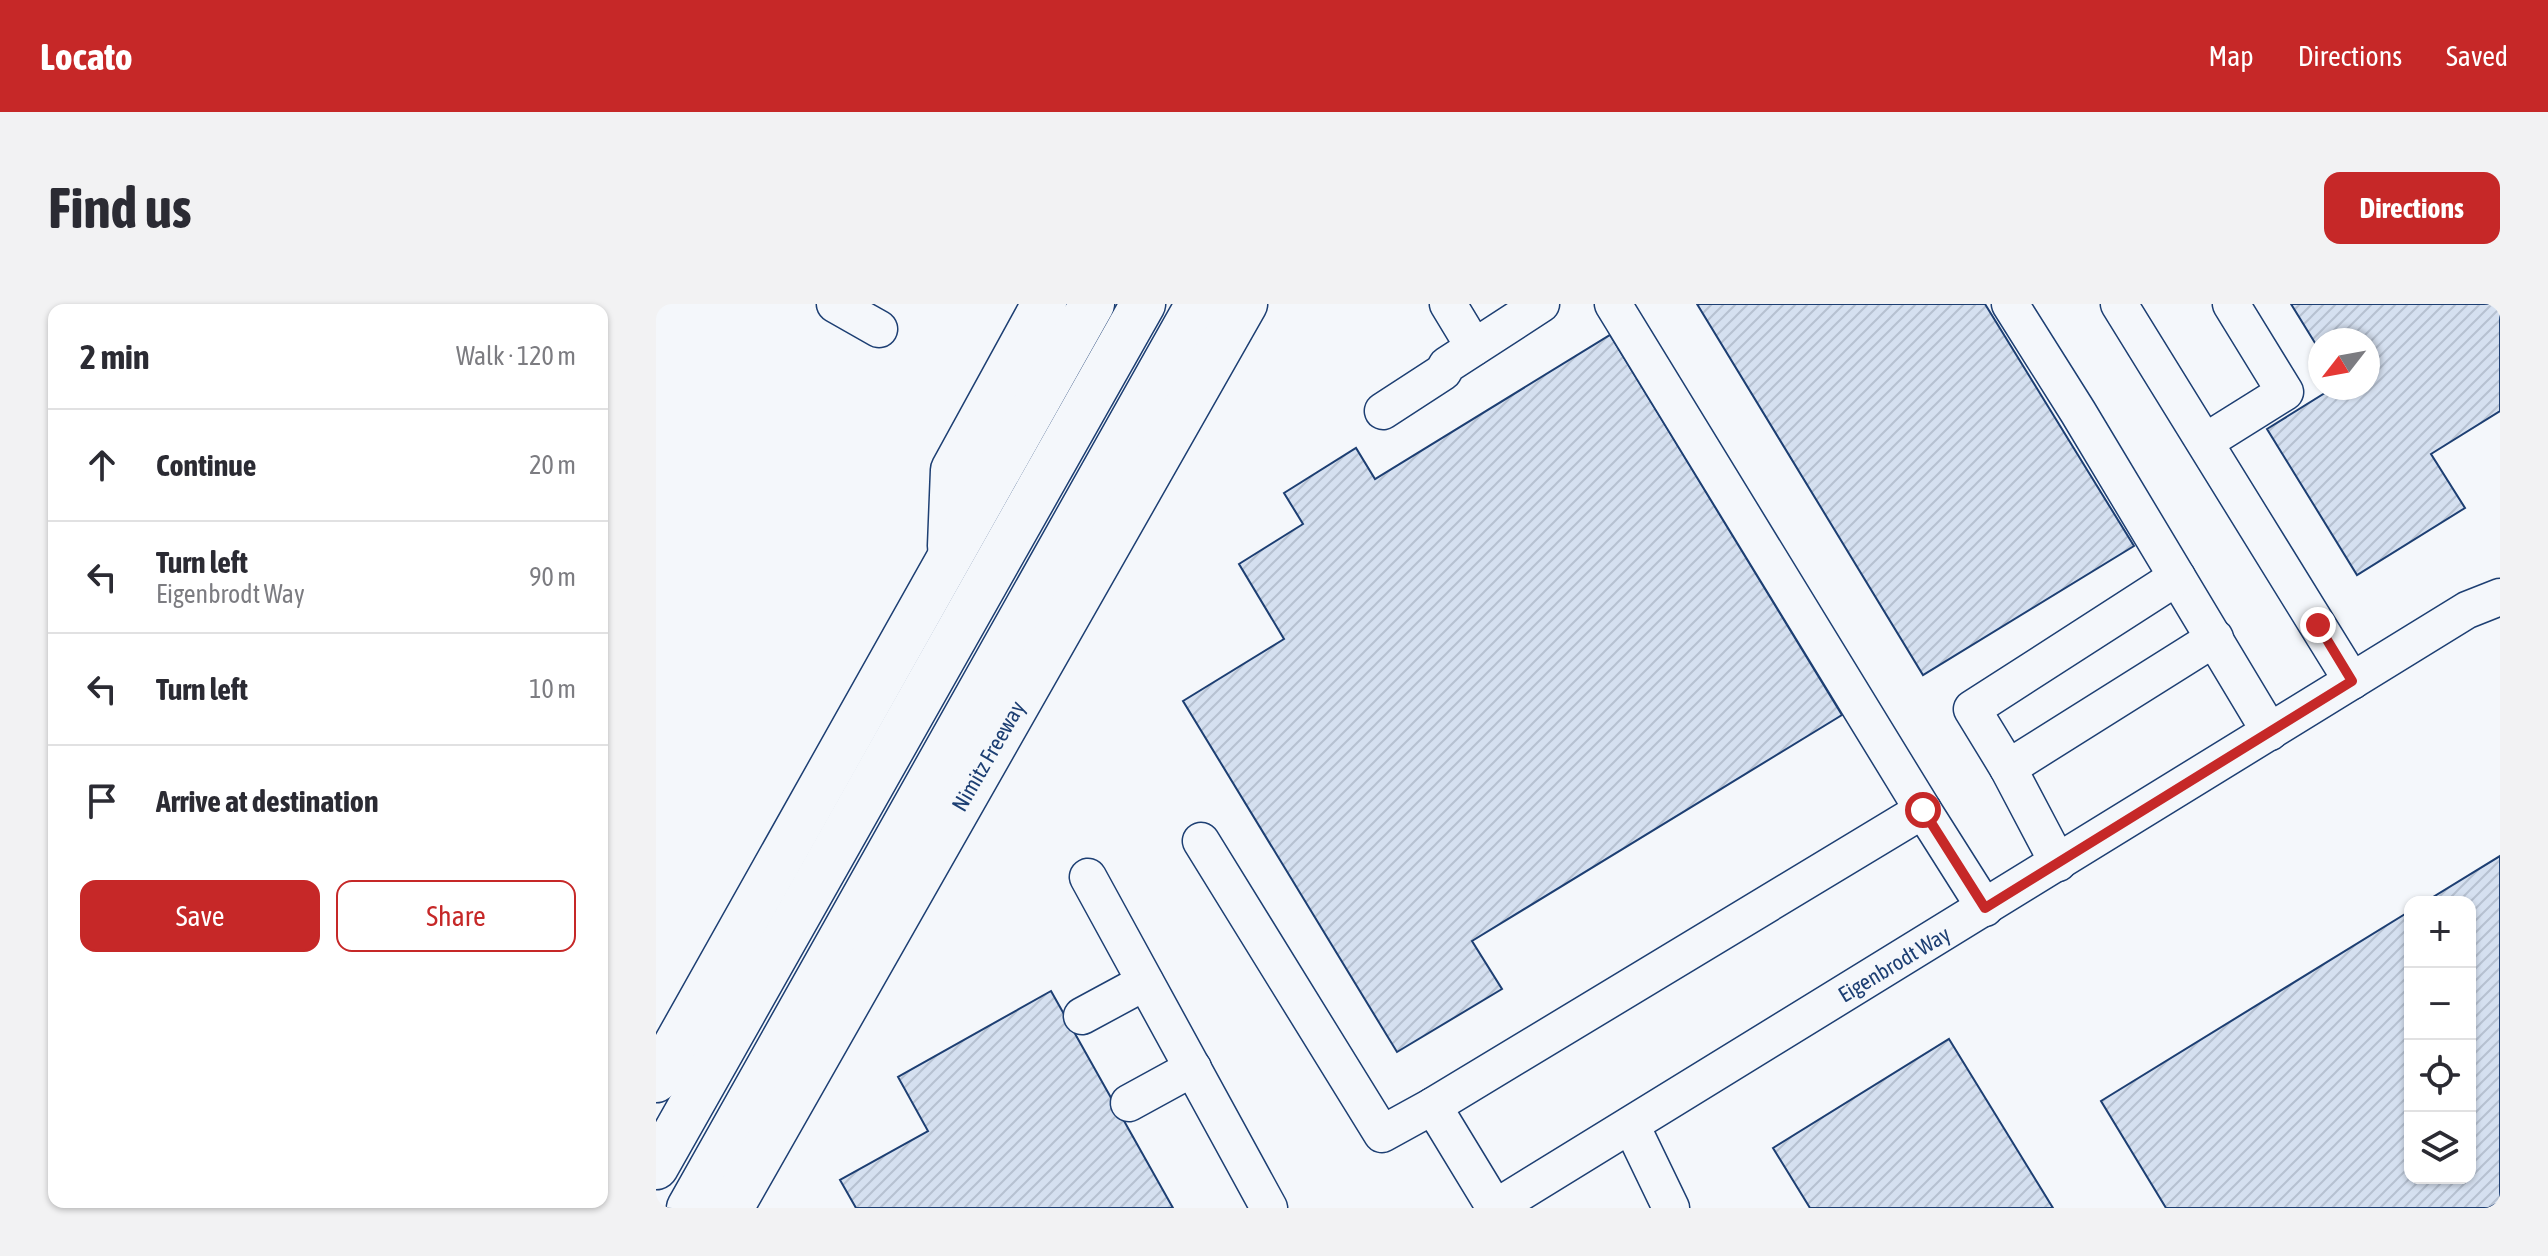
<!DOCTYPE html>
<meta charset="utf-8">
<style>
body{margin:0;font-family:"Asap Condensed",sans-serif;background:#f2f2f3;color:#2b2b33}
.controls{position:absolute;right:24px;bottom:24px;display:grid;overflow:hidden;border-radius:16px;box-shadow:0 2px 6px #0004}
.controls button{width:72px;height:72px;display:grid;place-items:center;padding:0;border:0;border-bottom:2px solid #e1e1e2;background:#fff;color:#2b2b33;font:40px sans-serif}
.compass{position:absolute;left:1652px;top:24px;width:72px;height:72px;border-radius:50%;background:#fff;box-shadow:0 2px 6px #0004;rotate:239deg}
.stop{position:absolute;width:24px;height:24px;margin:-18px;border:6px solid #c62828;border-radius:50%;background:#fff}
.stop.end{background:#c62828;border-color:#fff;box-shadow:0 2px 8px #0008}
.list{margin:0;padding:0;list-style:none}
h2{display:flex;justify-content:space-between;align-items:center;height:104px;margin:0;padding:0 32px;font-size:34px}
h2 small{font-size:26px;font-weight:400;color:#7c7c81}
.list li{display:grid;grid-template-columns:52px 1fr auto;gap:24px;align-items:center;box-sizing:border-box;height:112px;padding:0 32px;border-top:2px solid #e1e1e2}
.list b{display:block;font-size:30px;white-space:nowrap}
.list p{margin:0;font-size:26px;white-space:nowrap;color:#7c7c81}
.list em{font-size:26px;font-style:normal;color:#7c7c81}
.actions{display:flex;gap:16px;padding:24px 32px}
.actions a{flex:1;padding:18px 0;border:2px solid #c62828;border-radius:16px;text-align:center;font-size:28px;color:#c62828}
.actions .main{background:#c62828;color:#fff}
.icon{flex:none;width:44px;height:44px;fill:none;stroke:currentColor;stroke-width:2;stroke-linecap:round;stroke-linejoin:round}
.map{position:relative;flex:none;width:1844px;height:904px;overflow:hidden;border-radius:16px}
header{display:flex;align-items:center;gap:48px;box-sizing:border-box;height:112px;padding:0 40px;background:#c62828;color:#fff}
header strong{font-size:38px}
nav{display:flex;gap:44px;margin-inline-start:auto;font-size:28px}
.intro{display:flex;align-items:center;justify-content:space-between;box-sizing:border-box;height:192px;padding:0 48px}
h1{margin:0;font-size:56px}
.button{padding:20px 36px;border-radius:16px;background:#c62828;color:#fff;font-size:28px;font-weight:700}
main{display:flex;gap:48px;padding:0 48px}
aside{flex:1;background:#fff;border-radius:16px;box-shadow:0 2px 6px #0004}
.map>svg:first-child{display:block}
.building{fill:url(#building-hatch);stroke:#1d3f73;stroke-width:2}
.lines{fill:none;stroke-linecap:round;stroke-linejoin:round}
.minor-casing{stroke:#1d3f73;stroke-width:39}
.highway-casing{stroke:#1d3f73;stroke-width:47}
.minor{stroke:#f4f7fb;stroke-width:36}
.highway{stroke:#f4f7fb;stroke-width:44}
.route{stroke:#c62828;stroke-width:10}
.labels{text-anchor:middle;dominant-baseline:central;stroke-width:6;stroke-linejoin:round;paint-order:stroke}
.street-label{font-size:22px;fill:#1d3f73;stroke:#f4f7fb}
</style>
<header>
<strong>Locato</strong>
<nav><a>Map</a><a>Directions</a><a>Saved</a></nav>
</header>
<div class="intro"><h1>Find us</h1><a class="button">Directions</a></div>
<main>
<aside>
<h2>2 min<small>Walk · 120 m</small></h2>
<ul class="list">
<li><svg class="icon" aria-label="ahead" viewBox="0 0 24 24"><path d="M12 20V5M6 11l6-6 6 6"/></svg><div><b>Continue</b></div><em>20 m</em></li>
<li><svg class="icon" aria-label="left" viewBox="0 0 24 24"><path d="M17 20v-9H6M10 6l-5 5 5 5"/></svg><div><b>Turn left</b><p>Eigenbrodt Way</p></div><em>90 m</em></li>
<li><svg class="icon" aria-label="left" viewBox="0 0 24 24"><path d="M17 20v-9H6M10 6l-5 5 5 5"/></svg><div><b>Turn left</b></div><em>10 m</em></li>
<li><svg class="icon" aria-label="arrive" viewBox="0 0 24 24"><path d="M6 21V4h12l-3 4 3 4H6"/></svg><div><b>Arrive at destination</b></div></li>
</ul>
<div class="actions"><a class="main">Save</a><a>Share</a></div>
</aside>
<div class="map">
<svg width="1844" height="904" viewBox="0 0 1844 904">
<defs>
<pattern id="building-hatch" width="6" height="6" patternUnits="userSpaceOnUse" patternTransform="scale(2)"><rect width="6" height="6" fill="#d5e0f0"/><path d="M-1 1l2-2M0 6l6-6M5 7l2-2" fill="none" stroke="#b6c1d1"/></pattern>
</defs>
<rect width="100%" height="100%" fill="#f4f7fb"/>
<g class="building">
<path d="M1041,0H1329L1478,242L1267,371Z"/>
<path d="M1635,0H1844V107L1775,150L1809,204L1701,271L1611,125L1677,84H1712V36H1664V47Z"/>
<path d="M954,31L1186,411L816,637L846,685L741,748L527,397L628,335L583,260L647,220L628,189L700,144L719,175Z"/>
<path d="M1844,552V898L1833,904H1510L1445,797L1754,607V874H1814V598H1769Z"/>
<path d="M395,687L517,904H200L184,876L272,827L242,773Z"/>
<path d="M1293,735L1397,904H1154L1117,844Z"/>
</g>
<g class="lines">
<defs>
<g id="minor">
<path d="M179,0L223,25"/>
<path d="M792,0L818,43"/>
<path d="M1354,0L1422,108L1614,428"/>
<path d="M1463,0L1696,377"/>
<path d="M727,107L787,68L791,61L885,0"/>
<path d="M1549,138L1629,88L1575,0"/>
<path d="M1521,273L1316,405L1352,464L1559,334"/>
<path d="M1352,464L1402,559"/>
<path d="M1267,506L1329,604"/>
<path d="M545,537L726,830L777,802L839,904"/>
<path d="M432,573L613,904"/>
<path d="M426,712L489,678"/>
<path d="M473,799L537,764"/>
<path d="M777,802L1267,506L957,0"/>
<path d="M975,821L1015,904"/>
<path d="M839,904L1811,306L1844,293"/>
</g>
<g id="highway">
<path d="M294,242L297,166L388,0"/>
<path d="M0,776L436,0"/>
<path d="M0,863L487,0"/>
<path d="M33,904L542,0"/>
<path d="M75,904L589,0"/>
</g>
</defs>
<use href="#minor" class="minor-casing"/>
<use href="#highway" class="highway-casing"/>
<use href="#minor" class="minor"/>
<use href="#highway" class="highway"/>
</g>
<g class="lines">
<path class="route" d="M1267,506L1329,604L1696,377L1662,321"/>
</g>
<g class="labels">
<g class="street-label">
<text transform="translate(332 452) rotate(-60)">Nimitz Freeway</text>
<text transform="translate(1238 660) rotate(-31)">Eigenbrodt Way</text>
</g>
</g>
</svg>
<div class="controls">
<button>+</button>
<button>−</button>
<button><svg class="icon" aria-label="locate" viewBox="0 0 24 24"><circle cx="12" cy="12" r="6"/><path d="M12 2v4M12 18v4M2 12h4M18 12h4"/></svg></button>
<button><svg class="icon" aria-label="layers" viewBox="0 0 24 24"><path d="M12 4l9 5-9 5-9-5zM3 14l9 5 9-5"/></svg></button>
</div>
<svg class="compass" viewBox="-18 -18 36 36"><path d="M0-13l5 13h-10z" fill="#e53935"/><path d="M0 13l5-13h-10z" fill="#7c7c81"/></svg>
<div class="stop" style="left:1267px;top:506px"></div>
<div class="stop end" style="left:1662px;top:321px"></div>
</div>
</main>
